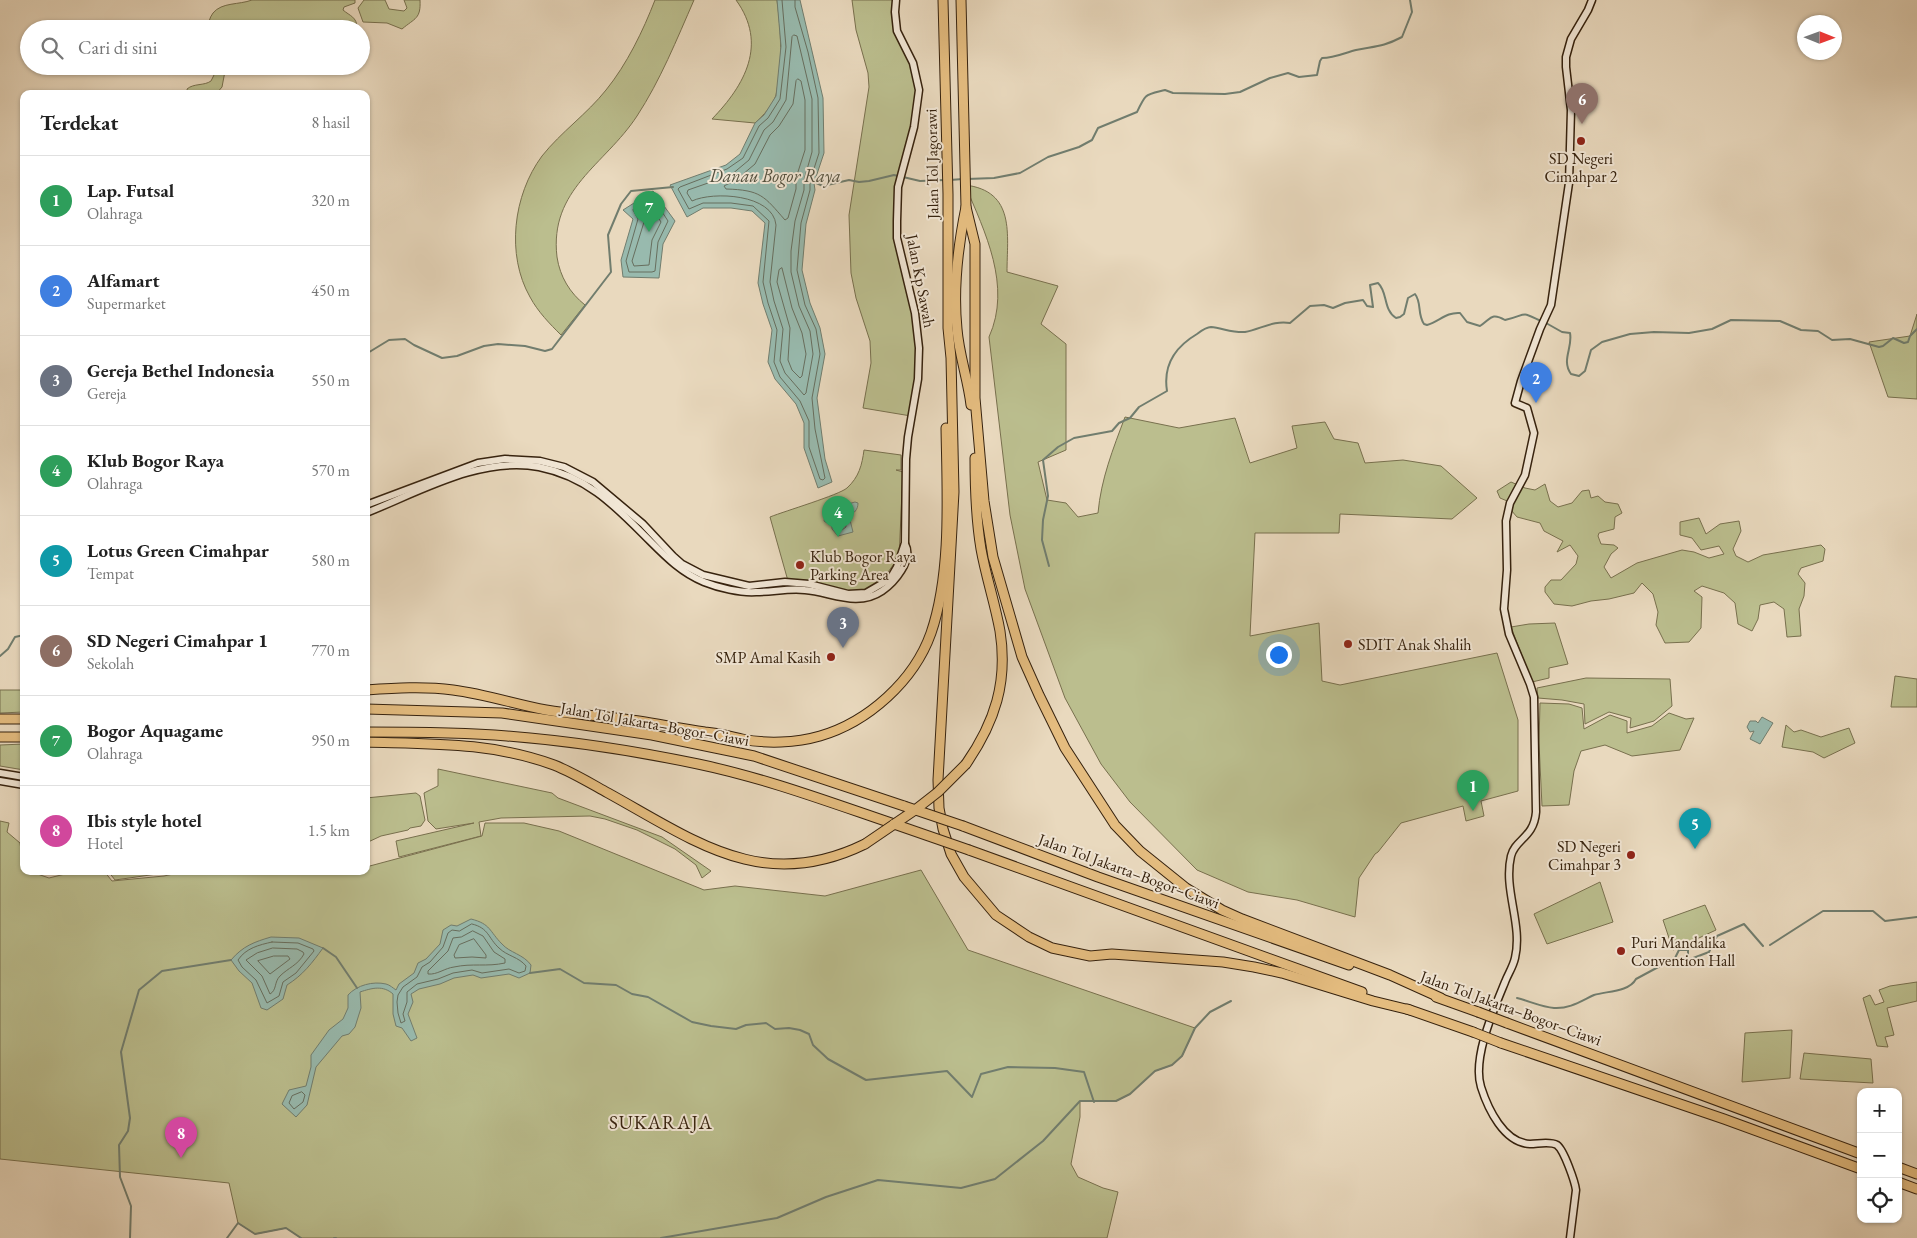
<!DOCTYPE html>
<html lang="id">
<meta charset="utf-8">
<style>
body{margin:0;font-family:"EB Garamond",serif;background:#f2f2f2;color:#222}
.controls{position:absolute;right:15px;bottom:15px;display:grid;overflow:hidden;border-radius:10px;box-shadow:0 1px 4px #0004}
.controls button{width:45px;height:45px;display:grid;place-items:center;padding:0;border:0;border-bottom:1px solid #e0e0e0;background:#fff;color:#222;font:25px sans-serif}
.compass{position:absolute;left:1797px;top:15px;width:45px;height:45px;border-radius:50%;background:#fff;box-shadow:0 1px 4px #0004;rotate:91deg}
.you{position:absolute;left:1278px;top:654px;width:18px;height:18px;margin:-12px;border:4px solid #fff;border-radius:50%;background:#1a73e8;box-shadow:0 0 0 8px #1a73e833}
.badge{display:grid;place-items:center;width:32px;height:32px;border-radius:50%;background:#0b8043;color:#fff;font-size:16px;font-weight:700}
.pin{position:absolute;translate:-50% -41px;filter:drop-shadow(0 1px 2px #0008)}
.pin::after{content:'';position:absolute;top:26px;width:18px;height:15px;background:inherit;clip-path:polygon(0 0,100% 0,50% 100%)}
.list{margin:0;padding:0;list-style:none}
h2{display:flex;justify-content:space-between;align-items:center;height:65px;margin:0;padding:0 20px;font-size:21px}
h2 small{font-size:16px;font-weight:400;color:#767676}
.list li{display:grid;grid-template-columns:32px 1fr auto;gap:15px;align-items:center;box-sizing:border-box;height:90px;padding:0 20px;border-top:1px solid #e0e0e0}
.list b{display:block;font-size:19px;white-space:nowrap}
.list p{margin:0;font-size:16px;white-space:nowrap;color:#767676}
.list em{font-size:16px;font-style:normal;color:#767676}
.icon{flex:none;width:28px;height:28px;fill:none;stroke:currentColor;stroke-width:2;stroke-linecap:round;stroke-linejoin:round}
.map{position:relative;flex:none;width:1917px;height:1238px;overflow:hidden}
.search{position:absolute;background:#fff;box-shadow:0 1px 4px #0004;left:20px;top:20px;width:350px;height:55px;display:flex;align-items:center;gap:12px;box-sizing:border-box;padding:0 18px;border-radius:28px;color:#767676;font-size:19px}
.panel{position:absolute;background:#fff;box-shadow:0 1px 4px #0004;left:20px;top:90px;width:350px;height:785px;border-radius:10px}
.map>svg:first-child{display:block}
.green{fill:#bbbe8e;stroke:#78704e}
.water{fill:#98baae;stroke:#717d6e}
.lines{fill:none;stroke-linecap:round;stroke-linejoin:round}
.shore{stroke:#676e5e;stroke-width:1}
.stream{stroke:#717d6e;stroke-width:2}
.secondary-casing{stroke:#36220e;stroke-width:9}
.highway-casing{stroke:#36220e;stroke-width:11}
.secondary{stroke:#f1e6d5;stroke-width:6}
.highway{stroke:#e4bc7f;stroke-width:9}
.highway-bridge-casing{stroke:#36220e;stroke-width:11;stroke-linecap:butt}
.highway-bridge{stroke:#e4bc7f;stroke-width:9}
.poi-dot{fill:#8f2418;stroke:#f1e6d5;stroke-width:2}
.labels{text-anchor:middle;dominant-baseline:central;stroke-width:4;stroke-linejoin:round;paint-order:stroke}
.poi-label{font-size:16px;fill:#36220e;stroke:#f1e6d5;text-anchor:start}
.street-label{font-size:16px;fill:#36220e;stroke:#f1e6d5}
.water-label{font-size:18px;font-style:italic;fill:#53503e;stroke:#f1e6d5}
.quarter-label{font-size:19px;letter-spacing:1px;fill:#36220e;stroke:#f1e6d5}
</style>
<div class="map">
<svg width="1917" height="1238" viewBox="0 0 1917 1238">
<rect width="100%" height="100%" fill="#e9d9be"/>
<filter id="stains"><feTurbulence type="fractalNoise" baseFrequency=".004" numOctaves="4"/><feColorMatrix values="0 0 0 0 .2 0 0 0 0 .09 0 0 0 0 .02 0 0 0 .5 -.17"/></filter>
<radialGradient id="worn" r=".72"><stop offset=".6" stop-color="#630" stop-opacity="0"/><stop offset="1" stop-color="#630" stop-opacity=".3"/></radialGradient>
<g class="green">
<path d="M252,0H355V3L344,7L343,10C350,16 357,17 357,28L299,29L289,22L276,29H206C209,24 209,18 213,13C222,2 239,5 252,0Z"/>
<path d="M364,0H385L389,9L404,11L407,8L404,0H420C421,19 415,18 402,29L387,23L363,22L358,8Z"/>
<path d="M655,0H694C677,39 660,81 637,116C605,165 549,189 557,257C560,277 570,293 585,305L561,335C550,324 538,312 530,297C506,255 513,195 542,156C561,132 587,114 606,90C627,64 643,31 655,0Z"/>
<path d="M736,0H777C781,31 783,64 776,95C773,105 763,116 755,123L712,119C745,85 768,44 736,0Z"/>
<path d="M852,0H896L895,22L913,63L919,90L899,185L897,239L915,313L919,348L911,416L863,408L871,363L870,341L856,298L851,273L849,215L869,87L868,73L856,30Z"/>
<path d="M215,66H226L222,87L216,94H188L187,89C194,83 204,86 211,81L216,71Z"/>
<path d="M965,185C1016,191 1007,235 1007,272L1058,286L1041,324L1066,344V450L1038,462L1047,500L1066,503L1078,517L1098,513C1101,479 1113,449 1125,417L1179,428L1235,418L1250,463L1297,448L1292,426L1325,422L1334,439L1358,443L1365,463L1403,460L1441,466L1477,498L1452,519L1340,514L1339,533H1255L1250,636L1319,623L1322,681L1340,685L1497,653L1518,720V791L1481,801L1484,816L1466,821L1463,806L1401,823L1378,852L1375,854L1359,878L1355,917L1297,900L1248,892L1197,870L1130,802L1101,764L1065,698L1025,589L1010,515L989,337C1012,286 985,232 965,185Z"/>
<path d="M1917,314V399L1888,397L1869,342L1910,336Z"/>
<path d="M864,450L901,455V470H896L903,472L899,557L880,583L869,589L847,593L788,581L770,517C785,511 839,495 847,488C859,477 862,465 864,450Z"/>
<path d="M1511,482L1525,488L1535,490L1545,484L1550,501L1558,507L1572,503L1582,491L1589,490L1591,498L1598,496L1605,502L1618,504L1622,513L1615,517L1614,529L1599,533L1598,536L1601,544L1614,545L1618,548L1611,554L1604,567L1611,578L1637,563L1682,550L1694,552L1709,558L1724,554L1719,546L1701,550L1692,538L1680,535V522L1699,518L1706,534L1720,524L1739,521L1741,531L1733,549L1736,556L1748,562L1763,555L1821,545L1825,549L1823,561L1801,568L1798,574L1805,583L1804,596L1799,609L1801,636L1787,637L1784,609L1774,602L1760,605L1758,619L1752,631L1738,624L1735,603L1724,593L1702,586L1694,591L1702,597L1701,628L1689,642L1665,643L1656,625L1658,612L1653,594L1642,583L1634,593L1609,599L1591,601L1572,606L1554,604L1545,592V587L1551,580H1561L1576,564L1578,556L1570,545L1557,552L1563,541L1544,531L1540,523L1517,517L1511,510L1512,503L1500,498L1497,491Z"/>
<path d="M1555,623L1568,664L1549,668V678L1532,682L1511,627L1529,624Z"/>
<path d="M1895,676L1917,679V707H1891Z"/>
<path d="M1586,678L1670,679L1672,706L1654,721L1630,728L1631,718L1609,712L1585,724L1584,704L1562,700L1538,698L1537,688Z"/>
<path d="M0,690H24V712L0,713Z"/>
<path d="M1540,703L1569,704L1582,708L1584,729L1610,715L1627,721V733L1652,726L1669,713L1686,719L1694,718L1680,750L1632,756L1605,745L1581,751L1574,771L1569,805L1542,806L1539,743Z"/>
<path d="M1786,725L1794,732L1801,730L1821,737L1849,728L1855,743L1824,758L1813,752L1782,747Z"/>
<path d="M24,744V770L0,766V745Z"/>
<path d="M438,769L552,793L558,798L662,837L711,871L702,878L696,865L675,849L637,830L605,819L590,816L501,818L479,822L481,836L399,857L396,841L474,823L436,829L428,821L424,793L438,786Z"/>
<path d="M416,793L420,796L425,820L421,826L410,828L408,830L381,836L366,843V798Z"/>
<path d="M0,821L9,823L7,832L20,843L24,871H29L49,878L77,871H104L112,881L164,876L187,871H366V867L482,836L485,823H524L559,831L704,890L735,886L825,896L921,870L968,950L1195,1028L1182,1056L1172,1065L1155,1071L1130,1094L1116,1101H1080V1117L1071,1164L1078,1177L1103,1188L1118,1192L1107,1238H301L286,1228L255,1234L238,1223L229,1183L0,1159Z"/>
<path d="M108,871H165L164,873L115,880Z"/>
<path d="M1600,882L1613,922L1547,944L1534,914Z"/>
<path d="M1705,905L1716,930L1673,950L1663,920Z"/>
<path d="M1917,982V1001L1887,1008L1894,1035L1885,1037L1888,1047L1877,1046L1863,998L1870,995L1875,1005L1884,1002L1879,990L1890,986Z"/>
<path d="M1792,1030L1790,1078L1742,1082L1745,1033Z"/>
<path d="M1804,1053L1871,1059L1873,1083L1800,1079Z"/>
</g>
<g class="water">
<path d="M777,0H800L823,98L824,153L814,183L815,190L806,224L802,270L810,303L820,328L825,354L817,398L825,459L832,482L818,488L804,448V423L796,404L775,379L768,362L772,330L763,304L758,283L765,223L752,211L731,208H703L687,217L670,185L726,165L740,154L755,123L764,115L776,96L781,46Z"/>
<path d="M653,191L675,221L663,244L659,278L623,277L621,260L633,219L623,210Z"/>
<path d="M855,502L858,503C858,510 854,513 849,516L853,532L838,536L832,529V526L824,521C825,512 830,514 836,510L837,507Z"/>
<path d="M1762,717L1773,723L1760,744L1750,739L1754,731L1750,732L1747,727L1750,721H1756L1758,723Z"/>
<path d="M471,919C491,924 489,931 502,944C510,953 523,954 531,965L530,973L519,978L509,974L481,978L473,975L454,978L440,984L419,989L411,994L413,1002L408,1014L417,1038L411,1041L402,1028L396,1026L393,1014V994C383,985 372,988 360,992L361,1008L355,1027L349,1034L342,1036L316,1067L307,1105L296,1117L282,1104L289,1090L306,1086L311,1067V1055L329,1030L343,1019L348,1008V995C357,985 373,981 386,984C390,985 393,988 396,990L399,984L414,973L418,963L426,959L440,944L443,930L451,925L457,926Z"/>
<path d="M271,937L299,938L323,948C312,963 303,975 287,985L283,999L267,1010L261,1008L252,983L239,971L231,960C243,946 254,942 271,937Z"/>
</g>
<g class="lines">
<g class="shore">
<path d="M782,0L786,47L780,99L768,118L759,126L743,158L727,169L680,187L678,189L689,209L703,203H731L753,206L769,221L763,282L768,303L777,330L774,362L780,377L800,401L809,421V447L820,479L823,480L825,478L815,429L812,398L820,354L816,329L805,305L797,270L801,223L810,190V181L819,153L818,98L808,52L795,7V0"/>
<path d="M794,35L797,36L812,99V152L804,180V190L795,221L791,251V272L799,306L810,331L813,354L806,393L804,395L785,373L780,361L783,329L774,301L770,282L776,225C773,194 713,191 692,201L687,193L688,190L731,175L749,160L764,130L773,122L786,100L792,37Z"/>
<path d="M798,79L801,81L805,100V150L796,178V189L788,218L785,220C764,196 761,190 726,189L724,186L736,180L755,164L770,135L779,126L793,104L796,81Z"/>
<path d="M653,198L668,221L658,242L655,271L652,272H629L626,261L638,219L633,210Z"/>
<path d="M649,207L652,208L661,222L652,240L649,265L634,266L632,261L644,222L643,212Z"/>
<path d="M782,268L792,308L802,333L806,354L802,376L800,378L792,370L788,360L790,328L777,282L779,270Z"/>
<path d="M841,512L845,513L846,527L842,530L838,528L833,519Z"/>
<path d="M472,924C489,928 488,938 499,948C507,956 519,957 526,966L525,971L519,973L509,969L482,973L472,970L453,973L438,979L417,984L407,992V1002L403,1014L405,1021L401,1023L398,1013L397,1002L398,995L403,987L417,977L422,967L430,962L443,947L448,933L452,930L459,931Z"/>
<path d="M473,931L483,936L494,952L505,959V963C487,967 472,963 454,967C445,968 437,975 428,974V971L448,951L453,938L461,937Z"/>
<path d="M474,939L486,955V958L472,957L455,958L454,955L459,945Z"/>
<path d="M272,942L298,943L313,949L314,951L296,973L283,982L279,996L267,1003L256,980L242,967L238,960C246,948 259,945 272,942Z"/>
<path d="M273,948L297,949L303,952L304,954C298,965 288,968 280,976C274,982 277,990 270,994L262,976L246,960L257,953Z"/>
<path d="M274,956H288L290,959L270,974L258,961Z"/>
<path d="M302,1092L305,1095L303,1102L294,1109L289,1103L292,1096Z"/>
</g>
<g class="stream">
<path d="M903,177L920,181L945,180"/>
<path d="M967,179L994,178L1020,173L1048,157L1079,147L1092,140L1098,128L1137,112C1146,93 1145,95 1165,90L1173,93L1225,94L1240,92L1270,78L1288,73L1299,77L1317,75L1320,61L1322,58C1335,58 1344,53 1356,50C1376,46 1383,47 1402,37L1412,12L1410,0"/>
<path d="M950,180L963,179"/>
<path d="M814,182L823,186L849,180L859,182L869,181L894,175L898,176"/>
<path d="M1546,323L1562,332L1570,333C1573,348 1561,360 1571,374L1579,376L1585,371L1591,350L1602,342L1630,334L1654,332L1689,333L1712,329L1731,320L1780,321L1801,330L1818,331L1832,340L1850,339L1879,347L1883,346L1893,338L1904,343L1908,342L1910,336L1917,329"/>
<path d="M366,354L389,340L405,339L414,345L442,358L457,356L484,346L498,344L525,346L545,351L552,349L611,272L608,235L621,204L631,191L673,187"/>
<path d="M1049,566L1042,540L1043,520L1048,496L1043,460L1058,447L1074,438L1112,431L1119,423L1130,418L1139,407L1167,391C1163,366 1175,347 1197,334C1201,331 1206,327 1211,327C1222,328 1233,333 1245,332C1261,329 1274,320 1290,323L1310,306L1324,305L1333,308L1345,303L1363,300L1367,306L1373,307L1370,285L1378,283C1388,292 1383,310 1396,318L1400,317L1404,314L1408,298L1415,294C1422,303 1417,314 1424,324L1427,325C1440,321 1446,312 1460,313L1467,322L1480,326C1491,319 1491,312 1505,320C1528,315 1519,310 1541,321"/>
<path d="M0,656L8,649L15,637L24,635"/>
<path d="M1770,945L1823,911H1873L1885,921L1917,917"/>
<path d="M323,948L336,957L357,988"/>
<path d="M530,973L560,969L584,983L616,985L632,994L648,997L692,1022L711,1026L736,1029L746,1025L766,1023L775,1029L789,1028L800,1030L809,1034L813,1045L828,1059L866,1080L947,1071L972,1097L981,1074L1008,1067L1055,1068L1084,1072L1094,1102"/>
<path d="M1517,998C1529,1001 1542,1007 1554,1008C1570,1009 1581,1001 1594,995C1607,991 1629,992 1636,979L1675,958L1679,950H1688V960L1709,952L1717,936L1744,924L1763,946"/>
<path d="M130,1238L131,1206L120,1177L119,1145L128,1131L130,1118L121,1052L139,990L162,971L231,960"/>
<path d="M227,1238L238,1223L255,1234L286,1228L301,1238"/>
<path d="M334,1238H336"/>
<path d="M661,1238L777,1218L826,1197L878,1180L961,1188L995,1179L1043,1141L1080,1101H1116L1130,1094L1155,1071L1172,1065L1182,1056L1195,1028L1210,1012L1231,1001"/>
</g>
<defs>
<g id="secondary">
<path d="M366,505L478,463L505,459L540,461L564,467L593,482L643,524L673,556L682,564L703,575L749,586L785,582L809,584L848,594L866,593L890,579L897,567L905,543L906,459L908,437L918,379L919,348L915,313L897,238V221L898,187L914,127L919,90L913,63L897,31L895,12L896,0"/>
<path d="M366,513C419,492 480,456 539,467C589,477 616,507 650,541C667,558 682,573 704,582C719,588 740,593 756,592C773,592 789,588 805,590C831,592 857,608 882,591C894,583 914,560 905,544"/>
<path d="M0,773L24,777"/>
<path d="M0,781L24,785"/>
<path d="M1570,1238L1576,1190C1575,1182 1564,1150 1557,1145C1550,1141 1538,1144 1530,1144C1504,1143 1488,1109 1481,1087C1472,1058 1494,1009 1505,982C1508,974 1513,967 1515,958C1523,924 1503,890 1511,856C1515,839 1534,838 1536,812L1534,697L1530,684L1509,634L1504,609L1507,570L1506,521L1510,503L1525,475L1534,433L1527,408L1515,403L1521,381L1540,329L1551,305L1569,183L1571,110L1566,67V57L1571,39L1588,10L1592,0"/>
</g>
<g id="highway">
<path d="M943,0L948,194V328L951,358L954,492L938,780L939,808L943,829L951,854L964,877L996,915L1029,937L1052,948L1090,956L1112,954L1223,962L1254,967L1282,973L1373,1001L1410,1010"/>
<path d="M961,0L966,207C958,246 953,289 957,329C959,355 968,379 971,405"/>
<path d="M966,207L975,244V398L984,501L993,557L1022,657L1039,695L1065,748L1115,825L1140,851L1186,888L1222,910L1242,919L1390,975L1441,998"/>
<path d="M366,690C395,688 424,686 453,690C484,694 515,704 546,710C569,714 592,715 616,718C646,721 675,728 705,732C718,733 729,736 742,739C766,744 796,743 820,736C868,722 914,681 931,633C952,572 947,492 946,428"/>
<path d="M366,709L502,713L652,735L754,756L904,806"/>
<path d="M0,719H24"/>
<path d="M366,732C413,732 460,732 507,736C571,741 635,751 698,764C765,778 829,802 894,824"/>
<path d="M0,737H24"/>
<path d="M366,742C432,744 491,742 554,765C572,772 590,783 608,793C695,841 763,894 865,844"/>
<path d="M966,764C995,722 1008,682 1000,631C995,603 986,577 981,549C976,519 975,488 975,458"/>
<path d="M963,826L1098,877L1349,965"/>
<path d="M969,850L1362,992"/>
<path d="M1436,997L1478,1012"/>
<path d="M1407,1009L1473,1032"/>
<path d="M1507,1023L1861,1154"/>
<path d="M1501,1043L1724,1119L1861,1169"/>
<path d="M1898,1167L1917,1174"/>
<path d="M1898,1182L1917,1189"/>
</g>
</defs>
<use href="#secondary" class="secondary-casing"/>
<use href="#highway" class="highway-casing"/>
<use href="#secondary" class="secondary"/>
<use href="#highway" class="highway"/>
<defs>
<g id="highway-bridge">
<path d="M904,806L963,826"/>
<path d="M894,824L969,850"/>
<path d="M865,844L915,810L938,792L966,764"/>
<path d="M1478,1012L1507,1023"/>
<path d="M1473,1032L1501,1043"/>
</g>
</defs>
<use href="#highway-bridge" class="highway-bridge-casing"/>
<use href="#highway-bridge" class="highway-bridge"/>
</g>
<g class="poi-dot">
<circle cx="1581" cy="141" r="5"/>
<circle cx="800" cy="565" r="5"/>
<circle cx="1348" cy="644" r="5"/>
<circle cx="831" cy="657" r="5"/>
<circle cx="1631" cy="855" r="5"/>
<circle cx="1621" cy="951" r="5"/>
</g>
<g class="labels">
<g class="poi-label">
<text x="1581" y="158" text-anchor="middle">SD Negeri<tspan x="1581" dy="18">Cimahpar 2</tspan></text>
<text x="810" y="556">Klub Bogor Raya<tspan x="810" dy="18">Parking Area</tspan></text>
<text x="1358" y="644">SDIT Anak Shalih</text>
<text x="821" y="657" text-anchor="end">SMP Amal Kasih</text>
<text x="1621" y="846" text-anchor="end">SD Negeri<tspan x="1621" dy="18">Cimahpar 3</tspan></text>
<text x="1631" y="942">Puri Mandalika<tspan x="1631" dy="18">Convention Hall</tspan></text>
</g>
<g class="street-label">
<text transform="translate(932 164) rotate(-91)">Jalan Tol Jagorawi</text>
<text transform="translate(921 281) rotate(79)">Jalan Kp Sawah</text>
<text transform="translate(655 724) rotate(10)">Jalan Tol Jakarta–Bogor–Ciawi</text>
<text transform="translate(1129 871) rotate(20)">Jalan Tol Jakarta–Bogor–Ciawi</text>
<text transform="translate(1511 1008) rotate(20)">Jalan Tol Jakarta–Bogor–Ciawi</text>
</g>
<g class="water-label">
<text x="775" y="175">Danau Bogor Raya</text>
</g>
<g class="quarter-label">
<text x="661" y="1122">SUKARAJA</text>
</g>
</g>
<rect width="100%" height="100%" filter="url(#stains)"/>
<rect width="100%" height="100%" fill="url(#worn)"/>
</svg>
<div class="controls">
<button>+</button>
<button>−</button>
<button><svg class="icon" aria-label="locate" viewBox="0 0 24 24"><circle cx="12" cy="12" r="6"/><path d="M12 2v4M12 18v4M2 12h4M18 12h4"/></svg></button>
</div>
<svg class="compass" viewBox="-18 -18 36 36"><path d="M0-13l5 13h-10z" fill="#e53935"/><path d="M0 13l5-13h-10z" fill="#767676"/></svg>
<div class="you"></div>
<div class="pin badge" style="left:1473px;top:811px;background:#2e9e5b">1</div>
<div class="pin badge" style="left:1536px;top:403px;background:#3f7fe0">2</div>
<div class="pin badge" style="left:843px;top:648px;background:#6b7280">3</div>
<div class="pin badge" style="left:838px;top:537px;background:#2e9e5b">4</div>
<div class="pin badge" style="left:1695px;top:849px;background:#0f9aa8">5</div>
<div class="pin badge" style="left:1582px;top:124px;background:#8d6e63">6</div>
<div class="pin badge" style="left:649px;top:232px;background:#2e9e5b">7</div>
<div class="pin badge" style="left:181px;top:1158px;background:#d1479c">8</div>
<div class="search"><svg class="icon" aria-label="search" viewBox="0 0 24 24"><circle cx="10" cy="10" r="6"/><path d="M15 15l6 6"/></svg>Cari di sini</div>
<section class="panel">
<h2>Terdekat<small>8 hasil</small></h2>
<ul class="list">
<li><span class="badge" style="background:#2e9e5b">1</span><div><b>Lap. Futsal</b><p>Olahraga</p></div><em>320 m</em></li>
<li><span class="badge" style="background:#3f7fe0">2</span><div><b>Alfamart</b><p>Supermarket</p></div><em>450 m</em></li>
<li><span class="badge" style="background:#6b7280">3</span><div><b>Gereja Bethel Indonesia</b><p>Gereja</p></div><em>550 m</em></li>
<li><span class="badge" style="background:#2e9e5b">4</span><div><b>Klub Bogor Raya</b><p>Olahraga</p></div><em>570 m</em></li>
<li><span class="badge" style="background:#0f9aa8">5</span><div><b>Lotus Green Cimahpar</b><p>Tempat</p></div><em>580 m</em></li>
<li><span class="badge" style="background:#8d6e63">6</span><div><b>SD Negeri Cimahpar 1</b><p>Sekolah</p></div><em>770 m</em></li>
<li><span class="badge" style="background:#2e9e5b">7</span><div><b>Bogor Aquagame</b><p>Olahraga</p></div><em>950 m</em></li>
<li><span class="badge" style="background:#d1479c">8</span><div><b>Ibis style hotel</b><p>Hotel</p></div><em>1.5 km</em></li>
</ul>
</section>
</div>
